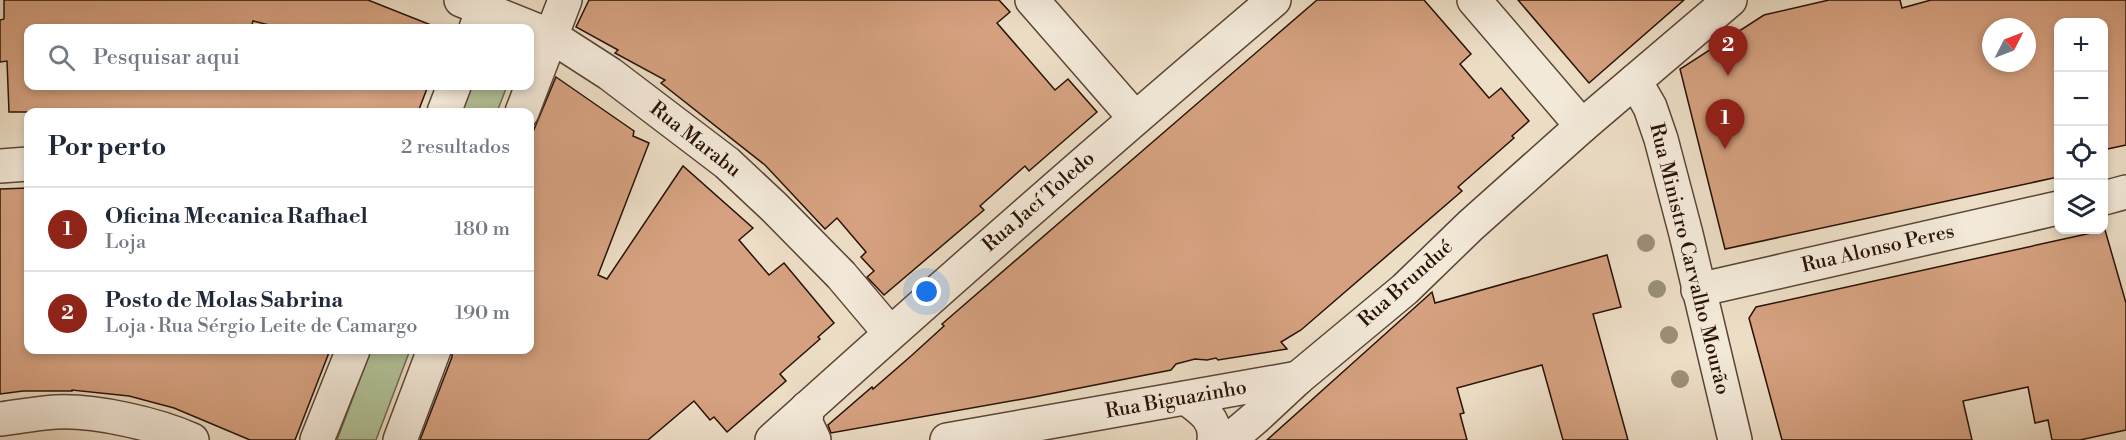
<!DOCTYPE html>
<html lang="pt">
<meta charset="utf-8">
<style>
body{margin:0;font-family:"Libre Bodoni",serif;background:#f6f6f7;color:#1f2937}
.controls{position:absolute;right:18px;top:18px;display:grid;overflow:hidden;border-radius:12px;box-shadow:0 3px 9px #0003}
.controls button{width:54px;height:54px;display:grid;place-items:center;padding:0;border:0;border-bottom:2px solid #e0e1e3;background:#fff;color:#1f2937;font:30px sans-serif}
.compass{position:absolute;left:1982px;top:18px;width:54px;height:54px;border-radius:50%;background:#fff;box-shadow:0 3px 9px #0003;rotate:48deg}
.you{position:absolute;left:927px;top:292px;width:21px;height:21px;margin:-15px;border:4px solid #fff;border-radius:50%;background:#1a73e8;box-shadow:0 0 0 9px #1a73e833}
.badge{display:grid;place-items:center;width:39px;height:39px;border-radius:50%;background:#8f2418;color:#fff;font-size:20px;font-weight:700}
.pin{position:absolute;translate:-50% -50px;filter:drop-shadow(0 2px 3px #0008)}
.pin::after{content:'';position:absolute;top:32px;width:21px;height:18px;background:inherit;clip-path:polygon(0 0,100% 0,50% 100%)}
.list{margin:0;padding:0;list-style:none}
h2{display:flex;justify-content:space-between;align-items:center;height:78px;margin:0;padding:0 24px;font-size:26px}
h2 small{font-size:20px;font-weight:400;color:#747a83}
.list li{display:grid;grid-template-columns:39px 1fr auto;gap:18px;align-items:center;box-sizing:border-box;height:84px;padding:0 24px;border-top:2px solid #e0e1e3}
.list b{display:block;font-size:22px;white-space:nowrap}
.list p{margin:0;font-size:20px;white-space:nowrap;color:#747a83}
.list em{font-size:20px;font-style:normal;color:#747a83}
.icon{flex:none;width:33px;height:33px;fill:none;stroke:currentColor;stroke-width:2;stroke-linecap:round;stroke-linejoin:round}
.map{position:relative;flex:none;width:2126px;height:440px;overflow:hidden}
.search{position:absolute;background:#fff;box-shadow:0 3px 9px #0003;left:24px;top:24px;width:510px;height:66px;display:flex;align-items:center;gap:15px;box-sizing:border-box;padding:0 21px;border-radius:12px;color:#747a83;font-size:22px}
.panel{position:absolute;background:#fff;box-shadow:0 3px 9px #0003;left:24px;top:108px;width:510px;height:246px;border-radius:12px}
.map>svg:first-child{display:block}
.green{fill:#b2c299;stroke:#6e6a50;stroke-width:1.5}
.building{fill:#d5a180;stroke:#291206;stroke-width:1.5;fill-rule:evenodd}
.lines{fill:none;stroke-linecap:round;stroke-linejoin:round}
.minor-casing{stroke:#5a4536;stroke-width:36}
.tertiary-casing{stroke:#5a4536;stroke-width:36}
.minor{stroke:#f3e9d9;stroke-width:33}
.tertiary{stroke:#f3e9d9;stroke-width:33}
.tree{fill:#9b8f78}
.labels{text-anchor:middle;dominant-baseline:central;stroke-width:4.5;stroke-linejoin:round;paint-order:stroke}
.street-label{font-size:20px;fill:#291206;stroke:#f3e9d9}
</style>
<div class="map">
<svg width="2126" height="440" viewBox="0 0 2126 440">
<rect width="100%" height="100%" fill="#ecddc5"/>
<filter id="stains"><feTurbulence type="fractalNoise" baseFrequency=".00333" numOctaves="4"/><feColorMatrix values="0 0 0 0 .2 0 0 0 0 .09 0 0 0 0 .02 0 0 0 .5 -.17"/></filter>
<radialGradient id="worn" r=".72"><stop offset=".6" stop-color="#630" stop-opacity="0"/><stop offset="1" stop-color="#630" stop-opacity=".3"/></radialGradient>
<g class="green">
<path d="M470,86H507L497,112H460Z"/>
<path d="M371,350H410L376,440H337Z"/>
</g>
<g class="building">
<path d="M4,0H368L436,27L281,28L253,21L251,28H28V86H428L418,112H9L7,61L0,62V20L4,19Z"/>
<path d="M589,0H999L1010,12L997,23L1055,90L1068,79L1097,112L1029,171L1025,166L980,206L984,210L884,295L867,277L874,271L861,257L866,252L837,218L825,229L765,165L661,83L665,80L615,53L618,50L576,27Z"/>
<path d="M1317,0H1424L1471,54L1460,64L1489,98L1501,88L1529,121L1512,136L1514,138L1458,187L1462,191L1301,330L1281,342L1287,349L1218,360L1216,358L1207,360L1195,359L1176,364L1171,370L1034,397L831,433L828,425L872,387L873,389L911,356L944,326L942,324Z"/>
<path d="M1518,0H1684L1589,83Z"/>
<path d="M1829,0H1900L1902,8L1931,0H2126V145L2103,150V22H2058V177L1725,249L1680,69L1764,15ZM1991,27H2027V63H1991Z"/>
<path d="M556,77L634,131L633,136L649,143L598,275L607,279L683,166L753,228L739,240L769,275L784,263L834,323L818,337L820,339L780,374L786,381L727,432L714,417L710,420L694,401L648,440H420L452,357V350H530V139Z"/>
<path d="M28,188V350H330L295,440H250L174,408L129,396L72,390V391H23L0,394V189Z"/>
<path d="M2105,230L2126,303V430L2080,440H2052L2048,420L2035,423L2028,387L1963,401L1972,440H1782L1749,318L1756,307Z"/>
<path d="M1607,255L1621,307L1593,314L1628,440H1563L1542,365L1457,388L1464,413L1460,414L1467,440H1267L1432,292L1435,303Z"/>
</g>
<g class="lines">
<defs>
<g id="minor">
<path d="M461,0L551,36L610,74L727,163L774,207L841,275L890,333"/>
<path d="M1032,0L1135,118"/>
<path d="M1474,0L1582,126"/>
<path d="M1635,81L1650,107L1661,139L1686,234L1735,440"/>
<path d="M0,166L28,164"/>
<path d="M2104,198L2126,192"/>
<path d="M1698,290L2058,208"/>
<path d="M1186,398C1201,409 1217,419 1214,440"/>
<path d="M807,408L806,423L814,440"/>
<path d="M0,419C18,417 37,413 56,412C95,410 156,424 192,440"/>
<path d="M772,440C937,291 1104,144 1274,0"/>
<path d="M947,440L1298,378"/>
<path d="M1229,440L1255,418L1298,378L1405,289L1470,226L1582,126L1730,0"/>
</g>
<g id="tertiary">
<path d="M476,28L486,0"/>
<path d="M444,112L454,86"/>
<path d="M522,112L565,0"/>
<path d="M317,440L353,350"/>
<path d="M400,440L434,350"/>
</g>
</defs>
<use href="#minor" class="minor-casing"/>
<use href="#tertiary" class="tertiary-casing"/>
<use href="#minor" class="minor"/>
<use href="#tertiary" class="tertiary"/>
</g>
<g class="tree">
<circle cx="1646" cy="243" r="9"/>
<circle cx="1657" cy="289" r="9"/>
<circle cx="1669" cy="335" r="9"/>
<circle cx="1680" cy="379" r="9"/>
</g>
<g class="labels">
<g class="street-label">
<text transform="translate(695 140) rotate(38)">Rua Marabu</text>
<text transform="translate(1039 202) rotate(-41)">Rua Jací Toledo</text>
<text transform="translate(1878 249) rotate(-13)">Rua Alonso Peres</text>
<text transform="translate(1689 259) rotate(76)">Rua Ministro Carvalho Mourão</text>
<text transform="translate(1406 284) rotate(-42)">Rua Brundué</text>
<text transform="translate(1176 400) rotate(-10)">Rua Biguazinho</text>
</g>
</g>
<rect width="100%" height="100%" filter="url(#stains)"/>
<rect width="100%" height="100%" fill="url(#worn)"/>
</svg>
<div class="controls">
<button>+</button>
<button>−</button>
<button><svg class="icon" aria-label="locate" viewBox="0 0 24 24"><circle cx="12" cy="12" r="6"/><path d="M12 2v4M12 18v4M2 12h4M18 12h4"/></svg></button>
<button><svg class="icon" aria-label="layers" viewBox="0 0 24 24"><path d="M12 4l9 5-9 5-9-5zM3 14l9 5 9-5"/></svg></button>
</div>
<svg class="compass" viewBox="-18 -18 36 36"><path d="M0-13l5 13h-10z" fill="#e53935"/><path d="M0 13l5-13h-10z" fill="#747a83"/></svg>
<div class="you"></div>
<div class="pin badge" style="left:1725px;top:149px">1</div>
<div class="pin badge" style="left:1728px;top:76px">2</div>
<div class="search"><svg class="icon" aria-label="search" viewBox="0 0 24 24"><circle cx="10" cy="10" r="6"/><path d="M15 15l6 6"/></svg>Pesquisar aqui</div>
<section class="panel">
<h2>Por perto<small>2 resultados</small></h2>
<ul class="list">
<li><span class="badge">1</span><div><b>Oficina Mecanica Rafhael</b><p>Loja</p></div><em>180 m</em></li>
<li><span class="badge">2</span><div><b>Posto de Molas Sabrina</b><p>Loja · Rua Sérgio Leite de Camargo</p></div><em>190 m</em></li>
</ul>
</section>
</div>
